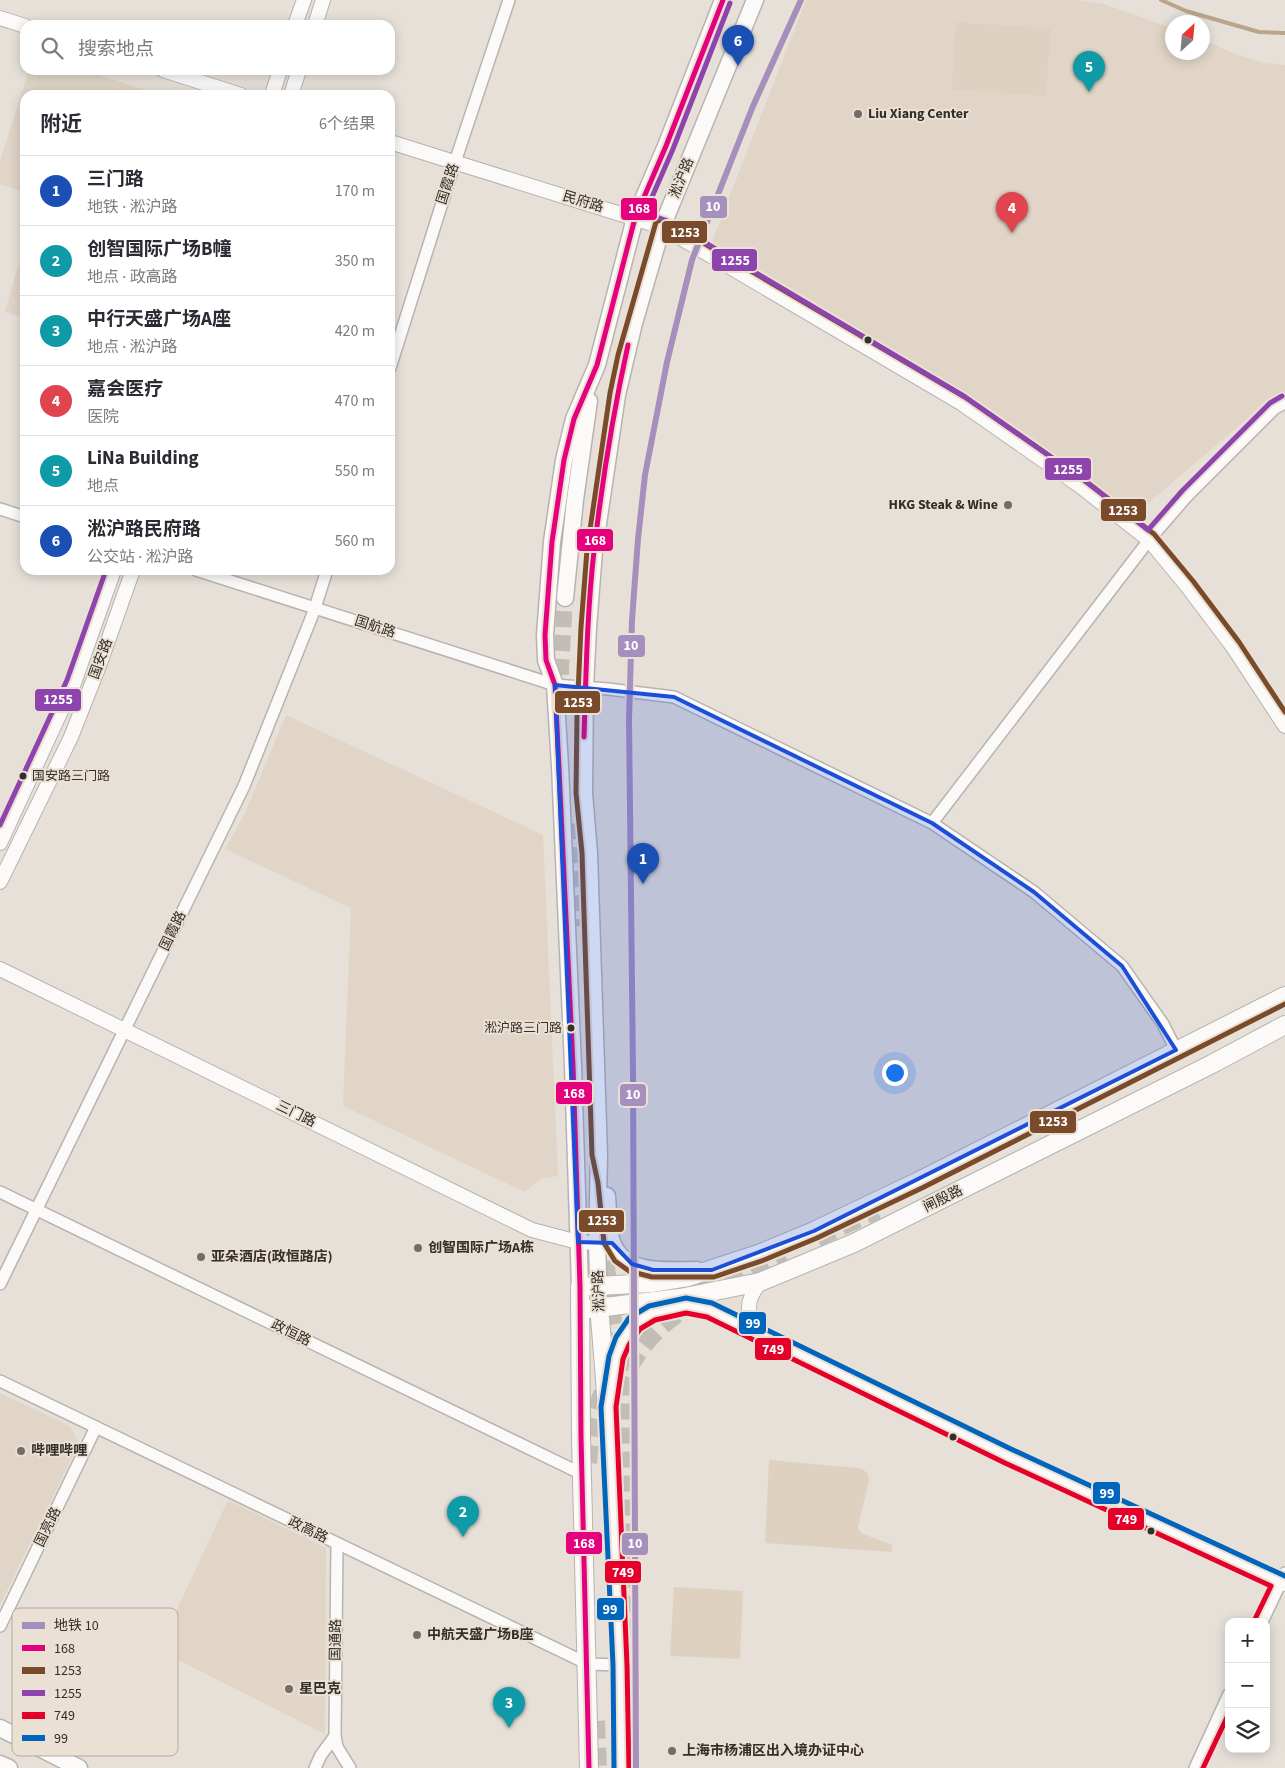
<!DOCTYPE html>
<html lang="zh">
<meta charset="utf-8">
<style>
body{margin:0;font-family:"Source Sans 3","Noto Sans SC",sans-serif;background:#f7f7f7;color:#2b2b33}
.controls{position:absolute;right:15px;bottom:15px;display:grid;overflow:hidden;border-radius:10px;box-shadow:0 2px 12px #0003}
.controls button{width:45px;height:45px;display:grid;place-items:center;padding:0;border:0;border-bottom:1px solid #e1e1e2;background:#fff;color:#2b2b33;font:25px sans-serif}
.compass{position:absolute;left:1165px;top:15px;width:45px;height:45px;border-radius:50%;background:#fff;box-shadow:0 2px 12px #0003;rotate:26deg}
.you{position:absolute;left:894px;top:1072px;width:18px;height:18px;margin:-12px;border:4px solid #fff;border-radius:50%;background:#1a73e8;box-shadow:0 0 0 8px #1a73e833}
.badge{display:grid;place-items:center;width:32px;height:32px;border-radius:50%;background:#726d67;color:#fff;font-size:16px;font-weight:700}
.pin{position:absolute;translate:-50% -41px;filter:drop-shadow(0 1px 2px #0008)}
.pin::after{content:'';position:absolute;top:26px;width:18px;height:15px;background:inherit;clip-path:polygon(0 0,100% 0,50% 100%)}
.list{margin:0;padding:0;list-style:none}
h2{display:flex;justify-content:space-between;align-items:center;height:65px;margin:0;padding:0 20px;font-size:21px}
h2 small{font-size:16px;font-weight:400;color:#7c7c81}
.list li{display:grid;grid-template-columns:32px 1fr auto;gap:15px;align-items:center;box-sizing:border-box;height:70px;padding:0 20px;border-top:1px solid #e1e1e2}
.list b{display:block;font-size:19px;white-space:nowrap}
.list p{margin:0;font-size:16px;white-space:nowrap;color:#7c7c81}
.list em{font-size:16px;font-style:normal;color:#7c7c81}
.icon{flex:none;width:28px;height:28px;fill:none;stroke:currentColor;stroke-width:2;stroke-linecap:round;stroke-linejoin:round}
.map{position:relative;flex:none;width:1285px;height:1768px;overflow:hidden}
.search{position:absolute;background:#fff;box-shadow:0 2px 12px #0003;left:20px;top:20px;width:375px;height:55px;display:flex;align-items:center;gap:12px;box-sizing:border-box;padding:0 18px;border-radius:15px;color:#7c7c81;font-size:19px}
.panel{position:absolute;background:#fff;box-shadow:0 2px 12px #0003;left:20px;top:90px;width:375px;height:485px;border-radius:15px}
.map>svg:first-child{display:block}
.built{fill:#e0d5c7}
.green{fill:#dfd1bf}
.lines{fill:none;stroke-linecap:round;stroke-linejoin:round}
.stream{stroke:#bba58a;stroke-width:4}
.secondary-tunnel{stroke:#c2bdb6;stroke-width:16;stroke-dasharray:16 8;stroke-linecap:butt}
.primary-tunnel{stroke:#c2bdb6;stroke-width:18;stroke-dasharray:18 9;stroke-linecap:butt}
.minor-casing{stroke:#b8b3ae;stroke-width:14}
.tertiary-casing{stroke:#b8b3ae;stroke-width:16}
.secondary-casing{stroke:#b8b3ae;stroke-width:19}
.primary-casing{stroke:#b8b3ae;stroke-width:20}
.minor{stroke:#fbfaf9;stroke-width:11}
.tertiary{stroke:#fbfaf9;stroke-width:14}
.secondary{stroke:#fbfaf9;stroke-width:16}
.primary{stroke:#fbfaf9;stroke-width:18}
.bus-1-casing{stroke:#ebe0d4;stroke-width:9}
.bus-2-casing{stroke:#ebe0d4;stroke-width:9}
.bus-3-casing{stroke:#ebe0d4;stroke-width:9}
.bus-4-casing{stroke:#ebe0d4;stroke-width:9}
.bus-5-casing{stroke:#ebe0d4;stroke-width:9}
.bus-1{stroke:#e5007d;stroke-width:5}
.bus-2{stroke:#7a4b2a;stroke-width:5}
.bus-3{stroke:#8e44ad;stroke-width:5}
.bus-4{stroke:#e4002b;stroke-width:5}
.bus-5{stroke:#0065bd;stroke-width:5}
.metro-1-casing{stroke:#ebe0d4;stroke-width:10}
.metro-1{stroke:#a58fbd;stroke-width:6}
.marked{fill:#1d4ed8;fill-opacity:0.2;stroke:#1d4ed8;stroke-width:4;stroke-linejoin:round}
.poi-dot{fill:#726d67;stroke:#ebe0d4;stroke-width:2}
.bus-dot{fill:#332f2a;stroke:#ebe0d4;stroke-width:2}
.labels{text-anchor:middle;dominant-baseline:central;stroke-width:4;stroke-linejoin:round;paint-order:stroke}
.bus-label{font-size:13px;fill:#332f2a;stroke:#ebe0d4;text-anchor:start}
.poi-label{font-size:14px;font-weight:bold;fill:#332f2a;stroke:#ebe0d4;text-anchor:start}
.street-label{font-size:14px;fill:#332f2a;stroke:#ebe0d4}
.key{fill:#ebe0d4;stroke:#b4aba1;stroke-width:1}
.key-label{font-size:14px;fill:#332f2a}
.line-badge{stroke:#ebe0d4;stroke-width:2}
.badge-label{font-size:14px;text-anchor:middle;font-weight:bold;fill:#fff}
</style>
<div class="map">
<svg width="1285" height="1768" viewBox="0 0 1285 1768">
<rect width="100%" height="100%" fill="#e6e0d9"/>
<g class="built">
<path d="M806,0H1077L1104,4L1172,28V52H1202L1203,40L1238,55L1265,63L1285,65V393L1248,418L1145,506L1134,510L1123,507L1017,431L968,398L711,244Z"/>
<path d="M29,70H83L162,95H25V193L0,184V161Z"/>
<path d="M25,241V318L5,312Z"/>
<path d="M286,715L543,835L558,1176L541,1179L525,1192L343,1106L351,908L225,849L245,813Z"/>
<path d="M0,1393L70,1426L79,1443L0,1605Z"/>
<path d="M228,1500L326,1548L325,1734L158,1650Z"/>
</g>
<g class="green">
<path d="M956,22L1051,29L1046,96L952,89Z"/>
<path d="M769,1460L857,1468L864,1470L868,1474L869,1480L858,1528L861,1533L892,1545V1552L765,1543Z"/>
<path d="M674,1587L743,1591L740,1659L670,1656Z"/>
</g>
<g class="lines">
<path class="stream" d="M1161,0L1186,11L1259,32L1285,33"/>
<g class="secondary-tunnel">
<path d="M562,699L561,670L565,598"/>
<path d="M579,823L583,926"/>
<path d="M603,1237L623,1390L631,1768"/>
</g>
<g class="primary-tunnel">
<path d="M817,1238L877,1210"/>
<path d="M701,1291L784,1253"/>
<path d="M610,1418C622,1367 651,1324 700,1301"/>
<path d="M588,1463C590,1435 595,1409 606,1384"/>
<path d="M596,1721L598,1768"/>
</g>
<defs>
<g id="minor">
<path d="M390,368L455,162L509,0"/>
<path d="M0,509L25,517"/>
<path d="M196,570L555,685L608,689L674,697L932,823L1034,892L1122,966L1163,1024L1176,1050"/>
<path d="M932,823L1149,540L1187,496L1275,408L1285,403"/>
<path d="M0,1192L582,1474"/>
<path d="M0,1284L244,786L314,611L327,570"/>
<path d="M0,1381L588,1664L620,1665"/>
<path d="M337,1544L335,1736L337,1747L350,1768"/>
<path d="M1262,1622L1285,1573"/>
<path d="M0,1626L96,1427"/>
<path d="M315,1768L321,1755L335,1736"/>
<path d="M1195,1768L1229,1694"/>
</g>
<g id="tertiary">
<path d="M0,18L25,26"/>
<path d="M295,25L304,0"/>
<path d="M315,25L323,0"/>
<path d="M163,70L241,95"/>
<path d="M272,95L280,70"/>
<path d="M291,95L299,70"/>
<path d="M390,142L662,227L961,403L1080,486L1149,540L1187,586L1233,647L1285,726"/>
<path d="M0,843L74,683L114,570"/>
<path d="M0,882L71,737L99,666L133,570"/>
<path d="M0,969L532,1230L578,1242L597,1243"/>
<path d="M760,1282C742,1306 748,1314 763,1337"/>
<path d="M670,1304L686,1305L709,1310L1008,1456L1285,1584"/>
</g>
<g id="secondary">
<path d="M565,598L575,500L589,401"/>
<path d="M607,1196C608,1208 608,1232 612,1242C624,1276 668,1270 697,1270"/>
<path d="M580,1287L573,1066L560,766L555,685L546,660L545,635L552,542L564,460L574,419L597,365L635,218L666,146L723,0"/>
<path d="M599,1307L597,1243L599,1155L589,853L584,793L585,687L588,628L594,551L617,395L634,323L662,227L755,0"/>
<path d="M0,1728L79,1768"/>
<path d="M0,1764L9,1768"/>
</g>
<g id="primary">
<path d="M599,1307C613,1461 619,1614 622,1768"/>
<path d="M580,1310L680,1298L760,1282L854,1243L1212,1064L1285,1025"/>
<path d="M612,1382C619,1341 625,1319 668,1309"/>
<path d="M589,1768L581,1437L580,1287L651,1283L688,1277L761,1253L814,1231L919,1181L1285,996"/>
</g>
</defs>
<use href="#minor" class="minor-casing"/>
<use href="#tertiary" class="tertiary-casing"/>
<use href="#secondary" class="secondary-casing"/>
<use href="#primary" class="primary-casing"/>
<use href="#minor" class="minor"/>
<use href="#tertiary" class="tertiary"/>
<use href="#secondary" class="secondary"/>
<use href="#primary" class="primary"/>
<defs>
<g id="bus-1">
<path d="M584,737C586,675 587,613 594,551C602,482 613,413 628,345"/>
<path d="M589,1768L581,1437L580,1287L573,1066L555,685L546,660L545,635L552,542L564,460L574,419L597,365L635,218L666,146L723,0"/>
</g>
<path id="bus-2" d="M1285,712L1239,642L1193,581L1154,534L1084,480L965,397L666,221L660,220L656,222L618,355L610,393L587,550L581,627L577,715L576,793L582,853L592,1155L598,1183L604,1243L615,1261L629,1271L652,1277H714L764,1260L817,1238L922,1188L1285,1004"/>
<g id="bus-3">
<path d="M730,3L673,149L645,213L665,220L684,230L965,397L1084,480L1148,530L1182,491L1270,403L1282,396"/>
<path d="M0,825L67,680L106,570"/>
</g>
<g id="bus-4">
<path d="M629,1768L627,1665L616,1407L623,1359L629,1345L640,1329L655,1320L686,1313L707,1317L1005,1463L1271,1586L1255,1619"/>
<path d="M1203,1768L1229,1713"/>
</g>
<path id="bus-5" d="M614,1768L613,1665L601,1407L609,1356L616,1337L629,1318L649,1306L686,1298L712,1303L1011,1449L1285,1576"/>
</defs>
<use href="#bus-1" class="bus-1-casing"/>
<use href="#bus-2" class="bus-2-casing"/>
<use href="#bus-3" class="bus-3-casing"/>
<use href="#bus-4" class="bus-4-casing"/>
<use href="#bus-5" class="bus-5-casing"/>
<use href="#bus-1" class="bus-1"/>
<use href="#bus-2" class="bus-2"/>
<use href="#bus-3" class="bus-3"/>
<use href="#bus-4" class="bus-4"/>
<use href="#bus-5" class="bus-5"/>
<defs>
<path id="metro-1" d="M636,1768L633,1073L629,719L632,620L638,539L645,475L667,362L692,260L753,106L801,0"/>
</defs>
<use href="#metro-1" class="metro-1-casing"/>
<use href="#metro-1" class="metro-1"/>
</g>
<path class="marked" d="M555,685L674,697L932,823L1034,892L1122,966L1176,1050L814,1231L712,1270H653L632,1264L612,1243L578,1242Z"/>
<g class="poi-dot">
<circle cx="858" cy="114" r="5"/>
<circle cx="1008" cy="505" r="5"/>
<circle cx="418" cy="1248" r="5"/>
<circle cx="201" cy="1257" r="5"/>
<circle cx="21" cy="1451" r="5"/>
<circle cx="417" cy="1635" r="5"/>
<circle cx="289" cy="1689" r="5"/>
<circle cx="672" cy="1751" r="5"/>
</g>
<g class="bus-dot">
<circle cx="868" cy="340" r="4.5"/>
<circle cx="23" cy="776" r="4.5"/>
<circle cx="571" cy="1028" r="4.5"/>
<circle cx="953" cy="1437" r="4.5"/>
<circle cx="1151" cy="1531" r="4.5"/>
</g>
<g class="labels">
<g class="bus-label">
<text x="32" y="776">国安路三门路</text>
<text x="562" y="1028" text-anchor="end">淞沪路三门路</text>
</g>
<g class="poi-label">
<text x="868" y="114">Liu Xiang Center</text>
<text x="998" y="505" text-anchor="end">HKG Steak &amp; Wine</text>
<text x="428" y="1248">创智国际广场A栋</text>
<text x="211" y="1257">亚朵酒店(政恒路店)</text>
<text x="31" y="1451">哔哩哔哩</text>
<text x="427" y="1635">中航天盛广场B座</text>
<text x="299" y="1689">星巴克</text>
<text x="682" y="1751">上海市杨浦区出入境办证中心</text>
</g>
<g class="street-label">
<text transform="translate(682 178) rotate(-68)">淞沪路</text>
<text transform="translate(448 184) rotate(-72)">国霞路</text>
<text transform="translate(583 202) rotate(17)">民府路</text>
<text transform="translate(375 627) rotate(18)">国航路</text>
<text transform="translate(101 659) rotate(-70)">国安路</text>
<text transform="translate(173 931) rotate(-64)">国霞路</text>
<text transform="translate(296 1114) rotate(26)">三门路</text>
<text transform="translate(943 1199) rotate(-26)">闸殷路</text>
<text transform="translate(599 1291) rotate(-92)">淞沪路</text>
<text transform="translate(291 1333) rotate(26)">政恒路</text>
<text transform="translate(48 1527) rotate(-64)">国亮路</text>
<text transform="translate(308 1530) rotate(26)">政高路</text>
<text transform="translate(336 1640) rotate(-89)">国通路</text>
</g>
</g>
<rect x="12" y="1608" width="166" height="148" rx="8" class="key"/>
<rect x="22" y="1622" width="23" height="7" fill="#a58fbd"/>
<rect x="22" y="1645" width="23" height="6" fill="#e5007d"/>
<rect x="22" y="1667" width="23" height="7" fill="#7a4b2a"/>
<rect x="22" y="1690" width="23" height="6" fill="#8e44ad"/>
<rect x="22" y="1712" width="23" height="7" fill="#e4002b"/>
<rect x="22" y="1735" width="23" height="6" fill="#0065bd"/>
<g class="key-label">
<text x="54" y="1630">地铁 10</text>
<text x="54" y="1653">168</text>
<text x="54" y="1675">1253</text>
<text x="54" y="1698">1255</text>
<text x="54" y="1720">749</text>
<text x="54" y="1743">99</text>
</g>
<g class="line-badge">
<rect x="699" y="195" width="29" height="24" rx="5" fill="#a58fbd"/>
<rect x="620" y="197" width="38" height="24" rx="5" fill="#e5007d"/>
<rect x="661" y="220" width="47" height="24" rx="5" fill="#7a4b2a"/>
<rect x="711" y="248" width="47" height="24" rx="5" fill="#8e44ad"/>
<rect x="1044" y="457" width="48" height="24" rx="5" fill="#8e44ad"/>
<rect x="1100" y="498" width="47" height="24" rx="5" fill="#7a4b2a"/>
<rect x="576" y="528" width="38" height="24" rx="5" fill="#e5007d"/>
<rect x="617" y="634" width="29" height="24" rx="5" fill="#a58fbd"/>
<rect x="34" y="688" width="48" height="24" rx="5" fill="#8e44ad"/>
<rect x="554" y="690" width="47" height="24" rx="5" fill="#7a4b2a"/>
<rect x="555" y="1081" width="38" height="24" rx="5" fill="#e5007d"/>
<rect x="619" y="1083" width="28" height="24" rx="5" fill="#a58fbd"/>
<rect x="1029" y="1110" width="48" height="24" rx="5" fill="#7a4b2a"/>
<rect x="578" y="1209" width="47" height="24" rx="5" fill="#7a4b2a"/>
<rect x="738" y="1311" width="29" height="24" rx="5" fill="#0065bd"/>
<rect x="754" y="1337" width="38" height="24" rx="5" fill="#e4002b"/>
<rect x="1092" y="1481" width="29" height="24" rx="5" fill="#0065bd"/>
<rect x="1107" y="1507" width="38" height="24" rx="5" fill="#e4002b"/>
<rect x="565" y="1531" width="38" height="24" rx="5" fill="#e5007d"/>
<rect x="621" y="1532" width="28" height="24" rx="5" fill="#a58fbd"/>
<rect x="604" y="1560" width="38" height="24" rx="5" fill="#e4002b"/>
<rect x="596" y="1597" width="29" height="24" rx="5" fill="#0065bd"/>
</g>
<g class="badge-label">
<text x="713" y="211">10</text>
<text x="639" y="213">168</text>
<text x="685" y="237">1253</text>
<text x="735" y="265">1255</text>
<text x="1068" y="474">1255</text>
<text x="1123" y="515">1253</text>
<text x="595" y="545">168</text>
<text x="631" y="650">10</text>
<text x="58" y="704">1255</text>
<text x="578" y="707">1253</text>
<text x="574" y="1098">168</text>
<text x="633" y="1099">10</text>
<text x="1053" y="1126">1253</text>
<text x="602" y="1225">1253</text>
<text x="753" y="1328">99</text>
<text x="773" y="1354">749</text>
<text x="1107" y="1498">99</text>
<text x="1126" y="1524">749</text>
<text x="584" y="1548">168</text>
<text x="635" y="1548">10</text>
<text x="623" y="1577">749</text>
<text x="610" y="1614">99</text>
</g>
</svg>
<div class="controls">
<button>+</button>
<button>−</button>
<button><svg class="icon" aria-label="layers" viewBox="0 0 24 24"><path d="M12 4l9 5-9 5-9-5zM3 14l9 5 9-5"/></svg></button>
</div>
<svg class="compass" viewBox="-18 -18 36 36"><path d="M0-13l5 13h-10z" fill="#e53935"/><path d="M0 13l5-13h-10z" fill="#7c7c81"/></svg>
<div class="you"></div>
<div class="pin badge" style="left:643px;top:884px;background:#1a4fb4">1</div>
<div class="pin badge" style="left:463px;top:1537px;background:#0f9aa8">2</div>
<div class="pin badge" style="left:509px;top:1728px;background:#0f9aa8">3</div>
<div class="pin badge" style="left:1012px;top:233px;background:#e0444e">4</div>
<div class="pin badge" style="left:1089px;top:92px;background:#0f9aa8">5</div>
<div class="pin badge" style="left:738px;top:66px;background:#1a4fb4">6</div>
<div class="search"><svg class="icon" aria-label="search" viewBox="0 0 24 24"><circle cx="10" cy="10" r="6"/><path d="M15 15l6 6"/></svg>搜索地点</div>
<section class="panel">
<h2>附近<small>6个结果</small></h2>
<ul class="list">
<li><span class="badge" style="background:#1a4fb4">1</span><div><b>三门路</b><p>地铁 · 淞沪路</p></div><em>170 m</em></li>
<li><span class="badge" style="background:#0f9aa8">2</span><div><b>创智国际广场B幢</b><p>地点 · 政高路</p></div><em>350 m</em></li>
<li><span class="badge" style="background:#0f9aa8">3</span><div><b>中行天盛广场A座</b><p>地点 · 淞沪路</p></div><em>420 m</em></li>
<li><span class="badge" style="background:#e0444e">4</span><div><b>嘉会医疗</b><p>医院</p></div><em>470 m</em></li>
<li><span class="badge" style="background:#0f9aa8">5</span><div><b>LiNa Building</b><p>地点</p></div><em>550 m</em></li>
<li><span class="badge" style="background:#1a4fb4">6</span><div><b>淞沪路民府路</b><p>公交站 · 淞沪路</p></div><em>560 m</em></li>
</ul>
</section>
</div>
